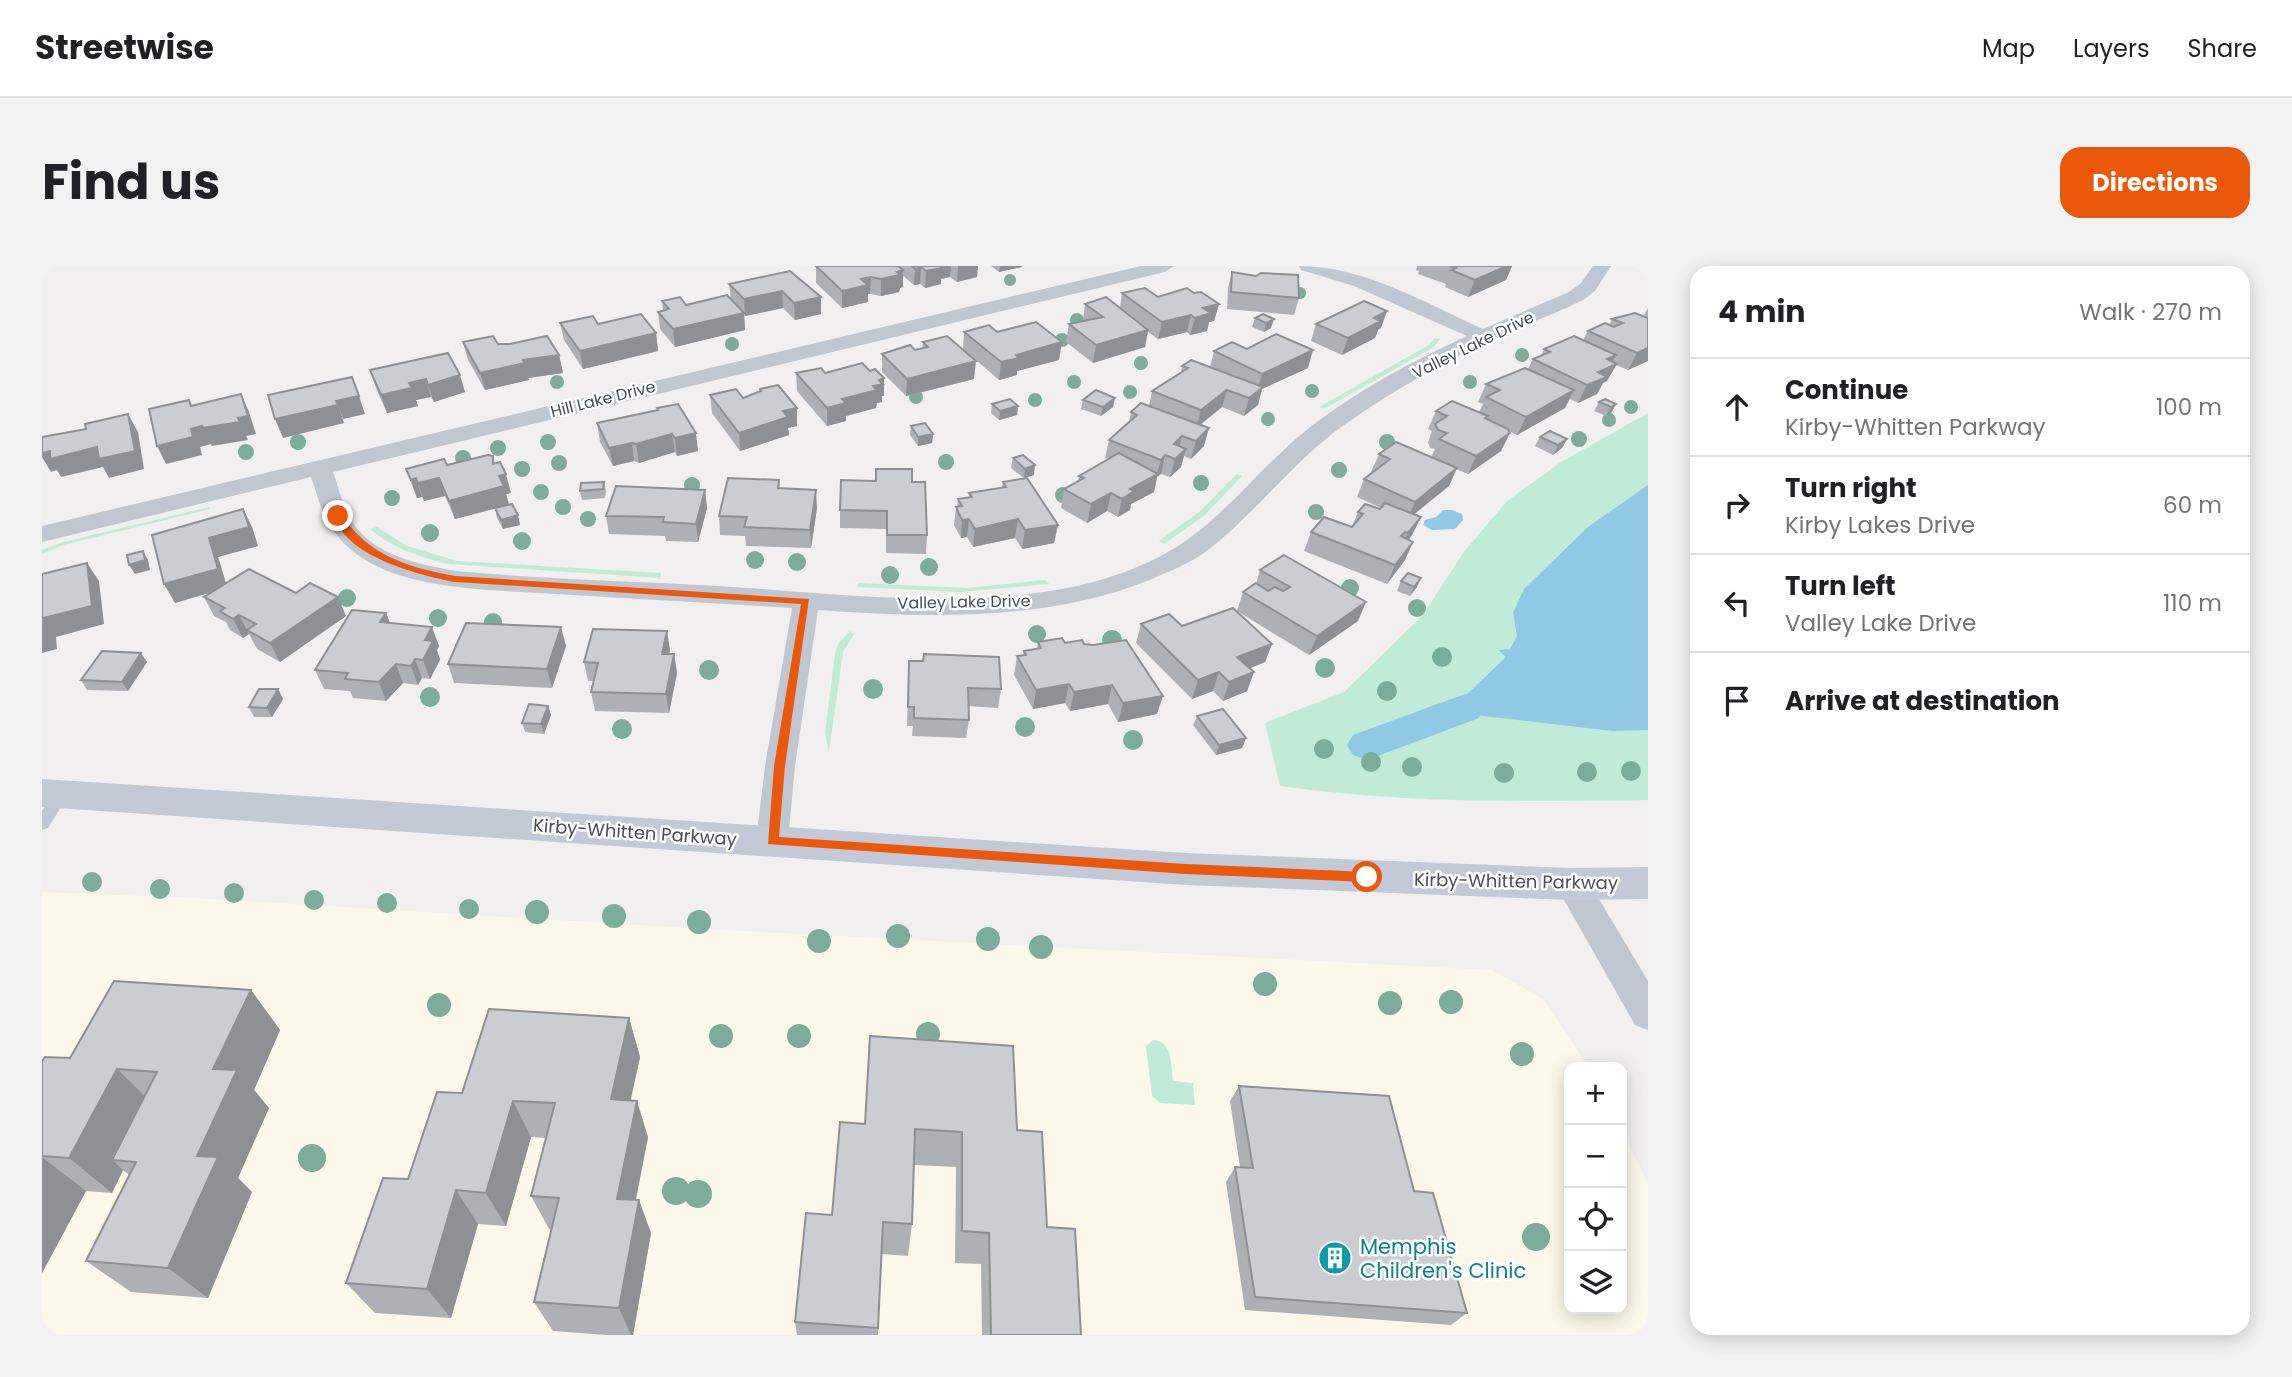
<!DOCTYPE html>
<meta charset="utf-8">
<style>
body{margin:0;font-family:Poppins,sans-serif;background:#f2f2f2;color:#202124}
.controls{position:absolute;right:21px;bottom:21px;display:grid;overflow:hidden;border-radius:14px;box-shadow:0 4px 18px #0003}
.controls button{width:63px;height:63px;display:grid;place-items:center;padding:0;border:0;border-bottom:2px solid #e0e0e0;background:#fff;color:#202124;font:35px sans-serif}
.stop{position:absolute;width:21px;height:21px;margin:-16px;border:5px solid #ea580c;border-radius:50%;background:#fff}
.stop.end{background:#ea580c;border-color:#fff;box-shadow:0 2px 7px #0008}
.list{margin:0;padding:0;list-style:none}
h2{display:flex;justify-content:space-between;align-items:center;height:91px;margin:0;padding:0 28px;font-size:30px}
h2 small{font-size:23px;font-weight:400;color:#757577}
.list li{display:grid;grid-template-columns:46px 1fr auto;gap:21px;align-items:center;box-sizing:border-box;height:98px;padding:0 28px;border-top:2px solid #e0e0e0}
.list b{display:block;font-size:26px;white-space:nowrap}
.list p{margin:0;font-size:23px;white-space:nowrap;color:#757577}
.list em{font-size:23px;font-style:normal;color:#757577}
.icon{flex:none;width:38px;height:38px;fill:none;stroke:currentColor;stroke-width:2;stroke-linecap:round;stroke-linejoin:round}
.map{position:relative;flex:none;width:1606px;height:1069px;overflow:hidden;border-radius:21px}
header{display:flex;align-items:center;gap:42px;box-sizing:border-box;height:98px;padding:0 35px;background:#fff;border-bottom:2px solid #e0e0e0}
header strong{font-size:33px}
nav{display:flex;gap:38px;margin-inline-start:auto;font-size:24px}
.intro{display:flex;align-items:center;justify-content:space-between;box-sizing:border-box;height:168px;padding:0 42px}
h1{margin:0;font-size:49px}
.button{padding:18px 32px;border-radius:21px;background:#ea580c;color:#fff;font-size:24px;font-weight:700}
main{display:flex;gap:42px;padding:0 42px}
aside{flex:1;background:#fff;border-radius:21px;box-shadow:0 4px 18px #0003}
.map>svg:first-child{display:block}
.commercial{fill:#fbf8e9}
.green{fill:#c0ecd7}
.water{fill:#90c8e6}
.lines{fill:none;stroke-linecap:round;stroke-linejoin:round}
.canal{fill:#90c8e6;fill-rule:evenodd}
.service{fill:#c0c7d0;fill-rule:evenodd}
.minor{fill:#c0c7d0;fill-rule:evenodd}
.secondary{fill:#c3c9d6;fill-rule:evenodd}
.tree{fill:#7cad9b}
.wall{fill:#afb0b5}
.shaded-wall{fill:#8f9094}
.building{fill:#cccdd3;stroke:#8f9094;stroke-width:2}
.route{fill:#ea580c}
.labels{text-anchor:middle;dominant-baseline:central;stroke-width:5;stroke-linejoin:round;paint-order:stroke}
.far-street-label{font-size:16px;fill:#484f5b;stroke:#fff}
.street-label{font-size:18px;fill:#484f5b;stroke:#fff}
.near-culture-label{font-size:21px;fill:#0d838f;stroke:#fff;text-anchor:start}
</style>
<header>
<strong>Streetwise</strong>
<nav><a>Map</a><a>Layers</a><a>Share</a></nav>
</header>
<div class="intro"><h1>Find us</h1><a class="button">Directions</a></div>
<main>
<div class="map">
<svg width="1606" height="1069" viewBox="0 0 1606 1069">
<rect width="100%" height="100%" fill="#f1efef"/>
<path class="commercial" d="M0,626L153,632L662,663L1450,704L1501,733L1547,801H1527V1043H1580V865L1606,917V1069H0Z"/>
<g class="green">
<path d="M1393,72L1398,73L1392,81L1282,143L1277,141L1387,79Z"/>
<path d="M1606,147V534C1484,536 1358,537 1238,520L1223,457L1302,426L1381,349L1421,287L1465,235L1519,196Z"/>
<path d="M1195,208L1200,210L1163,249L1122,278L1117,275L1157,246Z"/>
<path d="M167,241L168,243L21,279L0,288V284L21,276Z"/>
<path d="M335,261L365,280L415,295L619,307L618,312L407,298C378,291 352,283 328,263Z"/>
<path d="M1004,314L1007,318L919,326L816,321V317L925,322Z"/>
<path d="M808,365L812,368L801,386L787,486L783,467L793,388L796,378Z"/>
<path d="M1111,774C1131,775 1129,799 1131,815L1151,817L1153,839L1118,837L1110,830L1104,780Z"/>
</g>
<g class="water">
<path d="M1606,219V464L1571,465L1441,450L1423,442L1420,433L1464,391L1456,384L1468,383L1475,370L1471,347L1482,323L1546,261Z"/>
<path d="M1401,244H1410L1420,248L1421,254L1413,263L1390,264L1381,259L1383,254L1394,251Z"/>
</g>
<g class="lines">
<path class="canal" d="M1423,428L1437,432L1443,442L1437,452L1325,494L1311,489L1305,479L1311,469Z"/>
<path class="service" d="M19,522L27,528L6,562L0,564V545L13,524Z"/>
<g class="minor">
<path d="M1099,0H1132L1123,6L291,206C297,222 301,242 311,257C333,290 377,298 413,305C501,313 588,315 676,320C812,328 1000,357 1124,287C1173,260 1206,216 1247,179C1298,133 1363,99 1425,70L1312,20L1259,4L1257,0C1322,0 1383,37 1441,63L1527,26L1539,17L1551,0H1569L1553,25L1541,34C1509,50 1476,61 1444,76C1395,100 1347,127 1302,159C1250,196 1213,249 1162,287C1146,298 1128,305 1110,313C1005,356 887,352 776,344L753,500L746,575L741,584L730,588L719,584L714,575L723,500L750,342L446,324C391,319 322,312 289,261C279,246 275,228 269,211L0,276V260Z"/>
<path d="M1530,605L1542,608L1606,715V764L1593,759L1513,618L1518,608Z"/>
</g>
<path class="secondary" d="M0,513L1144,587L1530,602L1606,601V633L1530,634L1144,619L0,541Z"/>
</g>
<g class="tree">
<circle cx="968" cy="14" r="6"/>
<circle cx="1258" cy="27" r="6"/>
<circle cx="1035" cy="54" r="7"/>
<circle cx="1020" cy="74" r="7"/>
<circle cx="690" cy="78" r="7"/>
<circle cx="1480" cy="89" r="7"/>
<circle cx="1099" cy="97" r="7"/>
<circle cx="515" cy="116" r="7"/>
<circle cx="1032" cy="116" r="7"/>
<circle cx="1428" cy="116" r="7"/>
<circle cx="1270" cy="125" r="7"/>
<circle cx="1088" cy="126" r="7"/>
<circle cx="874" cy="131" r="7"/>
<circle cx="993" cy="134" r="7"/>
<circle cx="1589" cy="141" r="7"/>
<circle cx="1226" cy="153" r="7"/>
<circle cx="1567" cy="154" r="7"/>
<circle cx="1537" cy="173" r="8"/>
<circle cx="256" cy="176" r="8"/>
<circle cx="506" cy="176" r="8"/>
<circle cx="1345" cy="176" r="8"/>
<circle cx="456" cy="182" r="8"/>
<circle cx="204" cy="186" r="8"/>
<circle cx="421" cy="192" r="8"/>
<circle cx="904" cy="196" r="8"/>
<circle cx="517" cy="197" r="8"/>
<circle cx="480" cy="203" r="8"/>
<circle cx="1297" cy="204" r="8"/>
<circle cx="1159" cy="217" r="8"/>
<circle cx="650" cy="219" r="8"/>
<circle cx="499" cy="226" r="8"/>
<circle cx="1021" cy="229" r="8"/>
<circle cx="350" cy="232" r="8"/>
<circle cx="521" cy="241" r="8"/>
<circle cx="1274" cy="246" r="8"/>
<circle cx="546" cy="253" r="8"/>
<circle cx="388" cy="267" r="9"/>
<circle cx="480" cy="275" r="9"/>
<circle cx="713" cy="294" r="9"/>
<circle cx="755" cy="296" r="9"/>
<circle cx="887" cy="301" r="9"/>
<circle cx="848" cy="309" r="9"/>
<circle cx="1308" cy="322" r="9"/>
<circle cx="305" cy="332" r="9"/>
<circle cx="1375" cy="342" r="9"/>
<circle cx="396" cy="352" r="9"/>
<circle cx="451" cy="356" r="9"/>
<circle cx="995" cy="368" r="9"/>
<circle cx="1070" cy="374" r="10"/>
<circle cx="1400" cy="391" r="10"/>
<circle cx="1283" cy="402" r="10"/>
<circle cx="667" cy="404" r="10"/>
<circle cx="831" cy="423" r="10"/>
<circle cx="1345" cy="425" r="10"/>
<circle cx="388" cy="431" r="10"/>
<circle cx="983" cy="461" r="10"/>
<circle cx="580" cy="463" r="10"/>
<circle cx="1091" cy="474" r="10"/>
<circle cx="1282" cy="483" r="10"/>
<circle cx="1329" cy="496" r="10"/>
<circle cx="1370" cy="501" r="10"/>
<circle cx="1589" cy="505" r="10"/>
<circle cx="1545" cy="506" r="10"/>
<circle cx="1462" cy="507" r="10"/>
<circle cx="50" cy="616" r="10"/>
<circle cx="118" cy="623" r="10"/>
<circle cx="192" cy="627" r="10"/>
<circle cx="272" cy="634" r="10"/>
<circle cx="345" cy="637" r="10"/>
<circle cx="427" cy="643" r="10"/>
<circle cx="495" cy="646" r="12"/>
<circle cx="572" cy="650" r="12"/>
<circle cx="657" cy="656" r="12"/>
<circle cx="856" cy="670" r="12"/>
<circle cx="946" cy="673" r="12"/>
<circle cx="777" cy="675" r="12"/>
<circle cx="999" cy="681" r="12"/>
<circle cx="1223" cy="718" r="12"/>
<circle cx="1409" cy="736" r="12"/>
<circle cx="1348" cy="737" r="12"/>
<circle cx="397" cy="739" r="12"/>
<circle cx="886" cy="768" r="12"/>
<circle cx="679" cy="770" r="12"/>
<circle cx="757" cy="770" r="12"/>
<circle cx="1480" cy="788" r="12"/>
<circle cx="270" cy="892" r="14"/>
<circle cx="634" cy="925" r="14"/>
<circle cx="656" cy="928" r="14"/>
<circle cx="1494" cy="971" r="14"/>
</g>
<g class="wall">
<path d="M774,0H936L935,11L915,16L908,11L899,13V18L883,22L878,18L872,19L861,10V21L858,22L857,26L839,30L828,28H826V36L800,42L774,17Z"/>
<path d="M949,0H980V1L957,6Z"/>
<path d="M1375,0H1470L1464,14L1426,31L1403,21L1404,18L1376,8L1377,5L1374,4Z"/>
<path d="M1190,6L1257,32L1252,49L1185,43L1186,22Z"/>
<path d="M687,18L779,31V48L753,54L741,42L703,50L702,49L703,64L633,81L618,63L616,46L621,45L620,35L644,39L689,33Z"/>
<path d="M1080,27L1116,31L1152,27L1177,38L1172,55L1167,56L1165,65L1148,69L1145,66L1116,73L1106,66L1103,81L1051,97L1024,76L1027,58L1041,55L1043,38L1078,42Z"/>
<path d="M1606,42V51L1602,49Z"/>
<path d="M1221,48L1229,62L1222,66L1210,61L1213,52Z"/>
<path d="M1606,52V95L1586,104L1574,99L1565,115L1561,117L1555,128L1536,137L1528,133L1523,142L1475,169L1467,165L1459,185L1426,208L1414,203L1407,220L1372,248L1379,251L1370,269L1367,274L1363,294L1345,318L1262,285L1269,266L1310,261L1316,246L1338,243L1339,242L1315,231L1322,213L1329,206L1337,188L1389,191L1393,183L1388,182L1386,176L1390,165L1386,163L1394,145L1437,146L1441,138L1436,136L1444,118L1486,103L1491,93L1499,90L1502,83L1541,74L1546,65L1567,59L1570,53Z"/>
<path d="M518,57L614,67L616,85L541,103L522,74Z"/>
<path d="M1274,58L1339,62L1336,64L1333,72L1300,89L1269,75Z"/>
<path d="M922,66H955L1017,94L975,105V109L957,114L921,83Z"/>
<path d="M421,76L456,78L517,89L521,107L486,112L487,114L443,124L426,94Z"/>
<path d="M881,76L932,113L864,130L840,106V88L880,82Z"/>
<path d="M1205,83L1266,102L1220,123L1216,139L1202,150L1180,141L1158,159L1162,180L1149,193L1142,190L1139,201L1128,211L1119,208L1115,211L1112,226L1089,238L1088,244L1076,251L1065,245L1045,257L1019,242L1022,223L1036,216L1037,210L1066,193L1063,192L1067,174L1087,156L1089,146L1107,140L1110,125L1139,107L1140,100L1168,101L1172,85Z"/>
<path d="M406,87L423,126L392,136L389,131L374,134L376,140L345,147L334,122L328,104Z"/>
<path d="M754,107H783L842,130H840V136L835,137L834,142L804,150V155L785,160L755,125Z"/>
<path d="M718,123L755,160L746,162L747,169L698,185L670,147L668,129L701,132L718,126Z"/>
<path d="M1041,134L1071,141L1059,150L1039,143Z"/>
<path d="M1557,136L1574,138L1569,147L1564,150L1552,145Z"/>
<path d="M950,138L976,140L975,149L957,154L949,147Z"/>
<path d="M615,142L656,185L635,190L633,186L597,197L592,195L571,200L558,176L555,157L615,145Z"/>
<path d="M869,160L891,168L890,177L876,180L868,169Z"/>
<path d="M1498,171L1525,173L1520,182L1511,189L1493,180Z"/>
<path d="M451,190L453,198L469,227L464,228L467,238L476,249L478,259L461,263L455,252L453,242L413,253L403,230L382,235L380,231L375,232L364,203L405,199Z"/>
<path d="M971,192L992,209L982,212L969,202Z"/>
<path d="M737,214L738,222L775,242L769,282L704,280L703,270L678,269L677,250Z"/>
<path d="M562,216L564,225L563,232L540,234L538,225Z"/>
<path d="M870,216L885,269L884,288L844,287V263L798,262V244Z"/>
<path d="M961,216L1016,259L1012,277L980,283L973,272L931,281L925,271L919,272L912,259L914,241H915L916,233L927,232V227L960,221Z"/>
<path d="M663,224L665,242L656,276L624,275L623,270L567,268L564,250Z"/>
<path d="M201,243L210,261L216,280L176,291L184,317L254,327L304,350L238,396L215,383L207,368L201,372L188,364L184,356L172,350L162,331L171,326L133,337Z"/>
<path d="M1218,304L1316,355L1267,389L1195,345L1201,326L1214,318Z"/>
<path d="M1359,315L1375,321L1368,330L1355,325Z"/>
<path d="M344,347L348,357L397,380L395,384L398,394L388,413L380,412L376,419L361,417L344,435L311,432L308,425L282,423L273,404Z"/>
<path d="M1099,358L1140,360L1230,378L1223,396L1208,402L1212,406L1205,425L1181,435L1171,425L1150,433L1094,377Z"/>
<path d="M996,376L1042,378L1115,448L1076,456L1066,438L1028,445L1023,437L991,443L972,409L975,390L981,389L982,385L995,383Z"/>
<path d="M524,380L510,422L412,417L406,398Z"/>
<path d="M628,384L627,388H632L635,407L627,447L553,445L549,426L551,415H546L542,396Z"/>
<path d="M867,395L959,423L956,442L926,440L927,454L924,472L870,470L871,460H865Z"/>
<path d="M105,396L86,425L45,424L39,414Z"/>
<path d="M236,423L241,433L230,451H212L207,441Z"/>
<path d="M506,440L509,449L502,468L483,466L480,457Z"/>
<path d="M1155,450L1204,472L1200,482L1174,489L1151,459Z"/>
<path d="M209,724L238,764L212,824L227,842L196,912L210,926L166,1032L89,1026L44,995L87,909L81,904L70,927L44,925L0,1007V795L28,792Z"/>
<path d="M587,752L598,791L588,834L606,871L594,934L609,967L591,1069H564L511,1065L492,1036L510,964L507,963L489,930L504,872L489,871L464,960L436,958L409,1052L333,1047L304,1017L420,827Z"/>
<path d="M1197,820L1425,1047L1409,1059L1203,1044L1184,916L1193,901H1198L1188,835Z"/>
<path d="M798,856L975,864L1039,1069H940L939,998L913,997L914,901L872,899L870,958L866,990L840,988L836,1069H755L753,1056L790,949Z"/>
</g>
<g class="shaded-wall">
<path d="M895,0H909L908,11L899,13V18L883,22L884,5Z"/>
<path d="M916,0H936L935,11L915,16Z"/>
<path d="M958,0H980V1L957,6Z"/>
<path d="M1465,0H1470L1464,14L1426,31L1433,14Z"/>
<path d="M879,1L878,18L872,19L873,3Z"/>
<path d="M861,4V21L858,22L857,26L839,30V13L855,6Z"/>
<path d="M829,11L828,28H826V36L800,42V25L819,13Z"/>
<path d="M740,25L741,42L703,50L702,33Z"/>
<path d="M779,31V48L753,54L752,37Z"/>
<path d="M1177,38L1172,55L1167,56L1165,65L1148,69L1153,52L1161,42Z"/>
<path d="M1345,45L1339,62L1336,64L1333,72L1300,89L1306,72L1332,52Z"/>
<path d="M702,47L703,64L633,81L631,63Z"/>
<path d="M1149,49L1145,66L1116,73L1120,56Z"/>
<path d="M1232,53L1229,62L1222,66L1224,57Z"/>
<path d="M1106,64L1103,81L1051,97L1054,79Z"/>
<path d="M614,67L616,85L541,103L538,85Z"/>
<path d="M1020,76L1017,94L975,105V109L957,114L959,96L974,89Z"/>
<path d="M1606,82V95L1586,104L1595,87Z"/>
<path d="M1271,84L1266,102L1220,123L1216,139L1202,150L1207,132L1215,125L1220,108Z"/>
<path d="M517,89L521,107L486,112L487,114L443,124L438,107L481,94Z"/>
<path d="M1574,89L1567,101L1575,98L1565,115L1561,117L1555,128L1536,137L1545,119L1565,93Z"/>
<path d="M934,95L932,113L864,130L865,113Z"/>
<path d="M418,109L423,126L392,136L386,119Z"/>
<path d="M842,112V130H840V136L835,137L834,142L804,150V155L785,160V142L800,133L831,120L837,114Z"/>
<path d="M384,113L389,131L374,134L376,140L345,147L339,129L367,117Z"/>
<path d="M1185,124L1180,141L1154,162L1159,144Z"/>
<path d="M1532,124L1523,142L1475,169L1484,151Z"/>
<path d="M199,128L207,146L214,168L204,170L206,174L170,180L169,178L158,181L160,189L124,198L115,180L149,163L196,152Z"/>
<path d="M317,130L323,148L301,153L294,135Z"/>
<path d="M1073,132L1071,141L1059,150L1061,141Z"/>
<path d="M1574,138L1569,147L1564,150L1569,141Z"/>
<path d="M296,139L302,157L241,172L233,153Z"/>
<path d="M976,140L975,149L957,154L958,145Z"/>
<path d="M755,142V160L746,162L747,169L698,185L697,167L741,145Z"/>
<path d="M86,148L96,166L102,203L67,212L61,201L19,211L15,204L9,206L0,191V187L8,185Z"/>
<path d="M1167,162L1162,180L1149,193L1154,175Z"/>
<path d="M654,167L656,185L635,190L633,172Z"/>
<path d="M1468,167L1459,185L1426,208L1434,190Z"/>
<path d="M630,168L633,186L597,197L594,178Z"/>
<path d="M891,168L890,177L876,180V171Z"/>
<path d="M1140,170L1136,188L1132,178Z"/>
<path d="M1525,173L1520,182L1511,189L1516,179Z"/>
<path d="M590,177L592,195L571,200L567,182Z"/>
<path d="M1144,183L1139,201L1128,211L1133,193Z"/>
<path d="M1123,189L1119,208L1115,211L1112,226L1089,238L1088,244L1076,251L1080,233L1088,223L1115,208L1119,194Z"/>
<path d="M993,199L992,209L982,212L983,203Z"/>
<path d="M1415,202L1407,220L1365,254L1373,236Z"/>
<path d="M464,208L469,227L464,228L467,239L413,253L407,235L457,210Z"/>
<path d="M374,212L380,231L375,232L369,214Z"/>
<path d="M397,212L403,230L382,235L376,217Z"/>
<path d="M663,224L665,242L656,276L654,258Z"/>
<path d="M774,224L775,242L769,282L768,264Z"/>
<path d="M1069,227L1065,245L1045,257L1049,238Z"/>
<path d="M201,243L210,261L216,280L176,291L185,321L133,337L122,318L167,272Z"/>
<path d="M476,249L478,259L461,263L459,254Z"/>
<path d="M1379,251L1370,269L1357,285L1366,267Z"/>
<path d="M927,253L925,271L919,272L920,254Z"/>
<path d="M976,253L973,272L931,281L933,263Z"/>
<path d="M1016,259L1012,277L980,283L983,264Z"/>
<path d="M1371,276L1363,294L1345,318L1353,299Z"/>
<path d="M101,285L106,294L108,304L93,308L87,299Z"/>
<path d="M45,297L57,315L62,358L14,371L15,383L0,387V365L1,352Z"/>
<path d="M1379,312L1375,321L1368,330L1372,321Z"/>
<path d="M296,331L304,350L238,396L228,377Z"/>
<path d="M1324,336L1316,355L1267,389L1275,370Z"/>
<path d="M344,347L351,365L338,356Z"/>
<path d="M197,349L207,368L201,372L191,353Z"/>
<path d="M390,361L397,380L395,384L398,394L388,413L381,394L383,374Z"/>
<path d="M519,361L524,380L510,422L505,403Z"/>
<path d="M625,365L628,384L623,407L620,388Z"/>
<path d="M1230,378L1223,396L1189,410L1195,391Z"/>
<path d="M99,387L105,396L86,425L80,416Z"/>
<path d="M632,388L635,407L627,447L624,428Z"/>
<path d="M373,393L380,412L376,419L369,400Z"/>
<path d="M354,398L361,417L344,435L337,416Z"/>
<path d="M1177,406L1171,425L1150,433L1156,414Z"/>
<path d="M1212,406L1205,425L1181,435L1187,416Z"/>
<path d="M1027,418L1023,437L991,443L994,424Z"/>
<path d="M1070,419L1066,438L1028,445L1032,426Z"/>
<path d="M236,423L241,433L230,451L225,442Z"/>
<path d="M1121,430L1115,448L1076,456L1081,437Z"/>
<path d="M506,440L509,449L502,468L499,458Z"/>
<path d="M1204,472L1200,482L1174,489L1177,479Z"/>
<path d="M209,724L238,764L212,824L227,842L196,912L210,926L166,1032L126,1002L155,890L171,803Z"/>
<path d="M587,752L598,791L581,870L569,833Z"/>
<path d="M75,803L113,840L70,894L81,904L70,927L27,892Z"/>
<path d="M471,835L489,871L464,960L444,927Z"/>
<path d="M595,835L606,871L587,966L575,933Z"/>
<path d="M0,891L44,925L0,1007Z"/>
<path d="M414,924L436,958L409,1052L385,1023Z"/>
<path d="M597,934L609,967L591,1069H589L577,1042Z"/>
</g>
<g class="building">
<path d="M774,0H856L861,4L855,6L858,9L839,13L829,11L819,13L826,19L800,25Z"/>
<path d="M870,0H898L900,2L884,5L879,1L873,3Z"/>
<path d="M1408,0H1465L1433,14L1409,4L1414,2Z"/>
<path d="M748,5L779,31L752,37L740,25L702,33L687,18Z"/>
<path d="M1190,6L1214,10L1219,7L1256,9L1257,32L1189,26Z"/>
<path d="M1103,22L1116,31L1145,22L1152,27L1159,26L1177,38L1161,42L1169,47L1153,52L1149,49L1120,56L1080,27Z"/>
<path d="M685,29L702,47L631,63L616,46L627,43L620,35L638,31L644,39Z"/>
<path d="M1064,31L1106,64L1054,79L1027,58L1061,51L1043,38Z"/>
<path d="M1322,35L1345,45L1332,52L1339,55L1306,72L1274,58Z"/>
<path d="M1593,47L1606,52V82L1595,87L1546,65L1563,57L1572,61L1581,57L1570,53Z"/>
<path d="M599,48L614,67L538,85L518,57L551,50L556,58Z"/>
<path d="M1221,48L1232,53L1224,57L1213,52Z"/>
<path d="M994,56L1020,76L974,89L977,92L959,96L922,66L947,59L955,66Z"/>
<path d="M1234,68L1271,84L1220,108L1172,85L1190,76L1205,83Z"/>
<path d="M451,70L456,78H468L505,70L517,89L481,94L483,97L438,107L421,76Z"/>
<path d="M905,70L934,95L865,113L840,88L868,79L873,84L886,81L881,76Z"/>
<path d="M1532,70L1574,89L1565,93L1575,98L1556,106L1565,111L1545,119L1491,93L1508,86L1502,83Z"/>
<path d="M406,87L418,109L386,119L384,113L367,117L370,122L339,129L328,104Z"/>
<path d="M1149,94L1221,121L1207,132L1185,124L1159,144L1110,125L1146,102L1140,100Z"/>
<path d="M820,97L828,105L833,103L842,112L837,114L841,118L831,120L835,124L800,133L804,137L785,142L754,107L779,102L783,107Z"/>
<path d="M1483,102L1532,124L1484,151L1444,131L1458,124L1444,118Z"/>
<path d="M310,111L317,130L294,135L296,139L233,153L226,129Z"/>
<path d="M736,119L755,142L741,145L746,151L697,167L668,129L694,123L701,132L719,125L718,123Z"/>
<path d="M1054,124L1073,132L1061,141L1041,134Z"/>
<path d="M199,128L206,150L196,152L198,156L161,162L160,160L149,163L151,171L115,180L107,143L147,134L149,140Z"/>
<path d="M968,133L976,140L958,145L950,138Z"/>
<path d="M1563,133L1574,138L1569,141L1557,136Z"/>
<path d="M1410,135L1446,150L1443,152L1466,163L1468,167L1434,190L1397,173L1405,167L1396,164L1393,158L1405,150L1394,145Z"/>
<path d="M1099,137L1167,162L1154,175L1140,170L1132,178L1144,183L1133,193L1123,189L1119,194L1067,174L1095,149L1089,146Z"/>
<path d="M636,138L654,167L633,172L630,168L594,178L590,177L567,182L555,157L616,144L615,142Z"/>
<path d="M86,148L93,185L57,193L55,181L8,193V185L0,187V171L44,163L43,158Z"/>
<path d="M883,157L891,168L876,171L869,160Z"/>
<path d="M1508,165L1525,173L1516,179L1498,171Z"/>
<path d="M1354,176L1415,202L1373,236L1322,213L1348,193L1337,188Z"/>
<path d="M1077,187L1116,208L1088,223L1092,225L1080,233L1069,227L1049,238L1022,223L1042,212L1037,210Z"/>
<path d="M446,189L451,190V198L458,196L464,208L457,210L462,220L407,235L397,212L376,217L374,212L369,214L364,203L402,193L405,199Z"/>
<path d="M981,189L993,199L983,203L971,192Z"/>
<path d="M834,203H870V216H883L885,269H845V245L798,244L799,214L834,215Z"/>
<path d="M686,212L737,214L736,222L774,224L768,264L702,261L705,251L677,250Z"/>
<path d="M985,212L1016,259L983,264L976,253L933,263L927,253L920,254L914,241L920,240L916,233L930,231L927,227L964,221L961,216Z"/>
<path d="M562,216L561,223L538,225L539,217Z"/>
<path d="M574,220L663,224L654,258L621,256L622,251L564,250Z"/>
<path d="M1343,237L1379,251L1366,267L1363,266L1359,270L1371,276L1353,299L1269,266L1282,251L1310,261L1321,248L1316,246L1323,238L1338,243Z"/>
<path d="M470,238L476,249L459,254L453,242Z"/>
<path d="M201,243L207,261L167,272L176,303L122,318L110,269Z"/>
<path d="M101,285L103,294L87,299L85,289Z"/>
<path d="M1242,289L1324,336L1275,370L1201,326L1214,317L1226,325L1233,321L1241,325L1248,321L1218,304Z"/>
<path d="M45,297L50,340L1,352L2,364L0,365V308Z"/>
<path d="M207,303L254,327L268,317L296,331L228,377L205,364L214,358L197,349L191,353L178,345L183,342L162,331Z"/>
<path d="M1366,307L1379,312L1372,321L1359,315Z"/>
<path d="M1191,342L1230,378L1195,391L1212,406L1187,416L1177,406L1156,414L1099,358L1127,348L1140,360Z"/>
<path d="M310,344L344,347L338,356L390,361L383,374L391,375L381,394L373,393L369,400L354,398L337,416L303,413L306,407L273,404Z"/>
<path d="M424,357L519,361L505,403L406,398Z"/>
<path d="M551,363L625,365L620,388H632L624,428L549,426L556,397L542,396Z"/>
<path d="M1020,372L1023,377L1040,374L1042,378L1051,379L1084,374L1121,430L1081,437L1070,419L1032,426L1027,418L994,424L975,390L984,389L982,385L999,382L996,376Z"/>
<path d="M60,385L99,387L80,416L39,414Z"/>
<path d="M882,388L957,391L959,423L926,422L927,454L872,452V441H866L867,395H881Z"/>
<path d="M217,423H236L225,442L207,441Z"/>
<path d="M487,438L506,440L499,458L480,457Z"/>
<path d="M1181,443L1204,472L1177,479L1155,450Z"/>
<path d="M72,715L209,724L171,803L195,804L155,890L176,891L126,1002L44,995L94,896L70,894L115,806L75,803L27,892L0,890V795L3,791L28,792Z"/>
<path d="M447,743L587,752L569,833L595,835L575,933L597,934L577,1042L492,1036L517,932L489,930L513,837L471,835L444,927L414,924L385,1023L304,1017L341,912L366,913L395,826L420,827Z"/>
<path d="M828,770L971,780L975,864L1000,866L1005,961L1033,963L1039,1069H949L947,967L920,965V866L873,863L870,958L841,956L836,1062L753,1056L764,947L790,949L798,856L823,858Z"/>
<path d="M1197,820L1347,830L1372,925L1391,927L1425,1047L1213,1031L1193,901L1211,902Z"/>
</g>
<path class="route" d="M293,248H299C327,290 365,301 413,310L767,333L743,500L737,571L1144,598L1325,606L1331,611L1325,616L1144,608L726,578L732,500L759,338L413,316C379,310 298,289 293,248Z"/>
<defs>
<symbol id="building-disc" viewBox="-11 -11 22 22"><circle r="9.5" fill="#0f9aa8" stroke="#fff"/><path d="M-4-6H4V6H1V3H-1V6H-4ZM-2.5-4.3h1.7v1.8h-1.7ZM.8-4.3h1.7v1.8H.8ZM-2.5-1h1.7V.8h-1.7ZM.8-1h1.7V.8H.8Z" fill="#fff"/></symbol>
</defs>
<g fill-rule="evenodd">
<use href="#building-disc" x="1274" y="973" width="38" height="38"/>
</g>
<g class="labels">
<g class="far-street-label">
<text transform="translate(1431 79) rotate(-26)">Valley Lake Drive</text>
<text transform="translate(561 133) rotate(-14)">Hill Lake Drive</text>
<text transform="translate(922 336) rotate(-1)">Valley Lake Drive</text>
</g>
<g class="street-label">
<text transform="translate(593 566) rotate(4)">Kirby-Whitten Parkway</text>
<text transform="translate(1474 615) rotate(1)">Kirby-Whitten Parkway</text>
</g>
<g class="near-culture-label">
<text x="1318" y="980">Memphis<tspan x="1318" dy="24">Children's Clinic</tspan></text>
</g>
</g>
</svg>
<div class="controls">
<button>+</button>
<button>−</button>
<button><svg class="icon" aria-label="locate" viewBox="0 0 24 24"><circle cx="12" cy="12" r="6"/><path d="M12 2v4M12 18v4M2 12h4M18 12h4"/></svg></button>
<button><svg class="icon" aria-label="layers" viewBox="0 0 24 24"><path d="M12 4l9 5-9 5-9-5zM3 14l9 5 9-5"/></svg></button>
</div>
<div class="stop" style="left:1325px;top:611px"></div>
<div class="stop end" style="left:296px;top:250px"></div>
</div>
<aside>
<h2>4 min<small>Walk · 270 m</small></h2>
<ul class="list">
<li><svg class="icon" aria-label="ahead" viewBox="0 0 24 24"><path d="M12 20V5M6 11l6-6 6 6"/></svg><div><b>Continue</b><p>Kirby-Whitten Parkway</p></div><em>100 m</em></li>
<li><svg class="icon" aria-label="right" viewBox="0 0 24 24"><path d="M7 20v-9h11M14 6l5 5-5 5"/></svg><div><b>Turn right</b><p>Kirby Lakes Drive</p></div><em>60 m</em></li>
<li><svg class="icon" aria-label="left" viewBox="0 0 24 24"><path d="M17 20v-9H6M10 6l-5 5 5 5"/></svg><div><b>Turn left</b><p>Valley Lake Drive</p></div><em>110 m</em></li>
<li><svg class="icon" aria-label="arrive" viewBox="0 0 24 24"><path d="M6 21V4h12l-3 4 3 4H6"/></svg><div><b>Arrive at destination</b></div></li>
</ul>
</aside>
</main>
